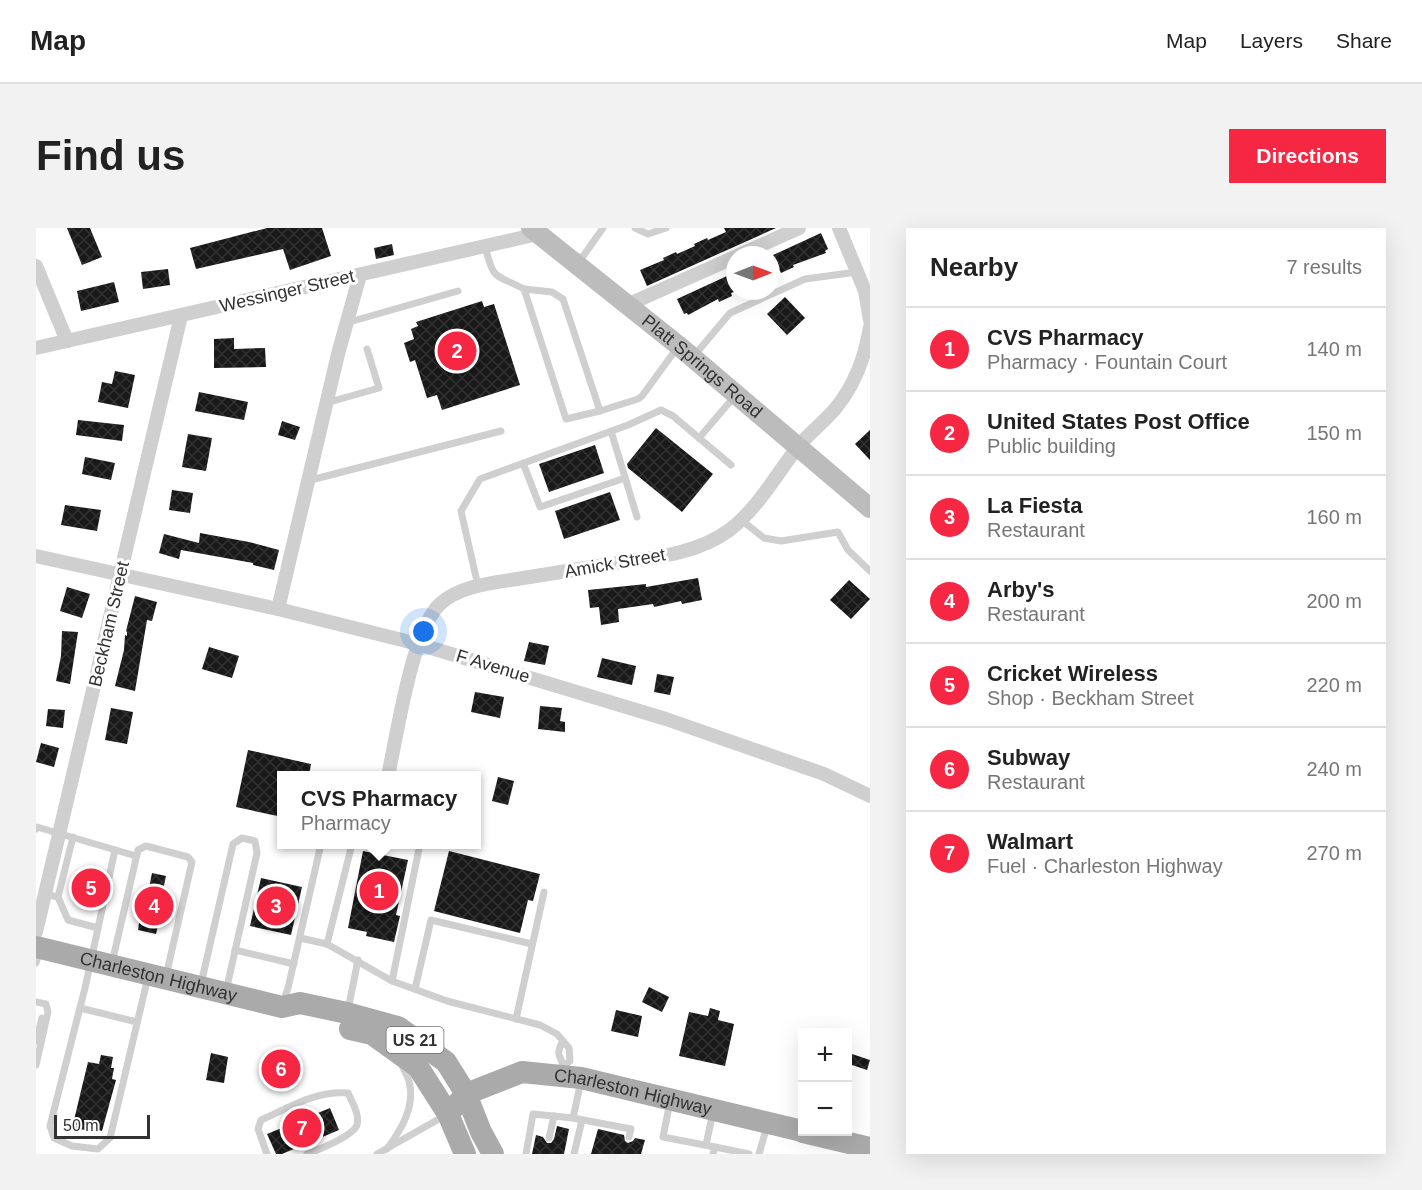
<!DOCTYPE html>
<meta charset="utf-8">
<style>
body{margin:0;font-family:Helvetica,sans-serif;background:#f2f2f2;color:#222}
.controls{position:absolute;right:18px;bottom:18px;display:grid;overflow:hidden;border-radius:0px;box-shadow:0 6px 24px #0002}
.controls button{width:54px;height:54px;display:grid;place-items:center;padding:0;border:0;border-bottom:2px solid #e0e0e0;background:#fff;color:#222;font:30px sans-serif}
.compass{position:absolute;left:690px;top:18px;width:54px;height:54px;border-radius:50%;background:#fff;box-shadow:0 6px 24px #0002;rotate:89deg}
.scale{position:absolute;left:18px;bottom:15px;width:96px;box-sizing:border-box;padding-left:6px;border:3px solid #323232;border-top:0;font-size:16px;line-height:21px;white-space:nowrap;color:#323232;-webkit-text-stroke:4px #fff;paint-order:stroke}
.you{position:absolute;left:388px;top:404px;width:21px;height:21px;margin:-15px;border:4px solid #fff;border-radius:50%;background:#1a73e8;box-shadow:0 0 0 9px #1a73e833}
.badge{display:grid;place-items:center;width:39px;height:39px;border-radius:50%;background:#f62743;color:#fff;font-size:20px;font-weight:700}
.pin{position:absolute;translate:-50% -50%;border:3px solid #fff;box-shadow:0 2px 6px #0006}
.popup{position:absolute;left:241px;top:543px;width:204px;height:78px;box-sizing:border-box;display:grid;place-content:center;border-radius:0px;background:#fff;filter:drop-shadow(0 2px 4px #0005);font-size:20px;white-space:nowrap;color:#767676}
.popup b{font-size:22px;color:#222}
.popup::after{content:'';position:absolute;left:50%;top:100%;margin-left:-12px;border:12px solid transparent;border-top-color:#fff}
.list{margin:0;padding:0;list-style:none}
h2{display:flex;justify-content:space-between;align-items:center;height:78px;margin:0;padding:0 24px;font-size:26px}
h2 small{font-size:20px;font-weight:400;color:#767676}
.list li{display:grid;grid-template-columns:39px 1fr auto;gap:18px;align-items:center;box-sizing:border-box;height:84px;padding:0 24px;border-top:2px solid #e0e0e0}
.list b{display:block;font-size:22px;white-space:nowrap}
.list p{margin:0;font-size:20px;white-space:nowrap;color:#767676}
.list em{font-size:20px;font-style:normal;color:#767676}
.map{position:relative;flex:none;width:834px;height:926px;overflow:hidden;border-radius:0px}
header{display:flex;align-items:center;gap:36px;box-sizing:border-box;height:84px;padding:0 30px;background:#fff;border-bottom:2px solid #e0e0e0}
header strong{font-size:28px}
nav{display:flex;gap:33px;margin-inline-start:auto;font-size:21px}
.intro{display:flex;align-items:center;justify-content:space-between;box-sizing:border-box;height:144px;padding:0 36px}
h1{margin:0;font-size:42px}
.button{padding:15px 27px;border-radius:0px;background:#f62743;color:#fff;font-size:21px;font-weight:700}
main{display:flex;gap:36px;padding:0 36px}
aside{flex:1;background:#fff;border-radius:0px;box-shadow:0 6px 24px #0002}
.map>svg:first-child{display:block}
.building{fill:url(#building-cross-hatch)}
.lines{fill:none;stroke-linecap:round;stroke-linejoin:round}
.lane{stroke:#cfcfcf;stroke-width:7}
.street{stroke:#cfcfcf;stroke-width:14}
.secondary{stroke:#bcbcbc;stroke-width:20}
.primary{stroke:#aaa;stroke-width:22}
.labels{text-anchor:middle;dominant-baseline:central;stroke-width:6;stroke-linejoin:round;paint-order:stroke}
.shield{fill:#fff;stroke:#707070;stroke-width:1.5}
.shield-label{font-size:16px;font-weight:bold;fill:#323232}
.street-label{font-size:18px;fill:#323232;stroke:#fff}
</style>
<header>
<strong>Map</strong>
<nav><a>Map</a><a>Layers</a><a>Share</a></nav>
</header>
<div class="intro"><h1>Find us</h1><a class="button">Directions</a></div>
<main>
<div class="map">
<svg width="834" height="926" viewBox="0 0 834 926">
<defs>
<pattern id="building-cross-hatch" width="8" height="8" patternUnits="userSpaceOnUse" patternTransform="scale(1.5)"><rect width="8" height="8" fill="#191919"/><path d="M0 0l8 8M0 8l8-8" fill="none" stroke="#323232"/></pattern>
</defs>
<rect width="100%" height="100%" fill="#fff"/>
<g class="building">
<path d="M31,0H54L66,29L46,37Z"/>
<path d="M231,0H286L295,28L254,42L247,21L160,41L154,20Z"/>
<path d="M688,0H740L611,58L604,42L628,32L627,30L640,24L641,26L659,18L658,16L671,10L672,12L690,4Z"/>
<path d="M785,5L792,21L789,23L790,25L757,37L758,39L745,45L744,43L741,44L735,28Z"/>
<path d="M356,16L358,27L340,31L338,20Z"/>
<path d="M132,41L134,57L107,61L105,44Z"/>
<path d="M691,48L698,64L695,65L696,68L683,74L682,71L652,87L651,85L648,86L641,71Z"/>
<path d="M78,54L83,74L45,83L41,63Z"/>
<path d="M749,69L769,90L751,107L731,86Z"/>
<path d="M446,73L448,79L458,76L484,157L406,182L401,167L391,170L379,132L374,134L368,115L378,111L375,101L382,98L380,94Z"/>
<path d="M198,110V121L229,120L230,139L178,140V111Z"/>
<path d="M79,143L99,147L92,180L62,174L66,154L76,156Z"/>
<path d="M163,164L212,174L208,192L159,183Z"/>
<path d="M42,192L88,197L86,213L40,207Z"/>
<path d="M246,193L264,199L259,212L242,207Z"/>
<path d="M620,200L677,246L646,284L592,240L591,236Z"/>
<path d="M834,202V232L819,216Z"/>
<path d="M152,206L176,210L170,243L146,239Z"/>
<path d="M559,217L568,245L513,264L503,236Z"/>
<path d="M49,229L79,235L75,252L46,246Z"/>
<path d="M136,262L157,265L154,285L133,282Z"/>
<path d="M574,264L584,292L528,311L519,283Z"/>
<path d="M29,277L65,282L61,303L25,297Z"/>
<path d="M164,305L213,314L243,322L238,342L217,337V335L145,322L143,331L123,325L128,306L163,315Z"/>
<path d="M662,350L666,372L646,376L645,373L618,379L617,376L582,381L583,394L565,397L563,379L554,380L552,362L610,356V359Z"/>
<path d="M813,352L834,371L815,391L794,372Z"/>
<path d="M31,359L54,366L46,390L24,383Z"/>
<path d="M99,368L121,374L116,393L111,392L99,463L79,458L88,422L89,407L91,408V404L90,403Z"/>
<path d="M26,403L42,404L34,456L20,453L25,428Z"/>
<path d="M493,414L513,418L509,437L488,433Z"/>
<path d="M173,419L203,428L196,450L166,441Z"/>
<path d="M566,430L600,438L596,457L561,449Z"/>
<path d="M621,446L638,449L634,467L618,464Z"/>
<path d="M439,464L468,469L464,490L435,484Z"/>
<path d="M504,478L526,480L524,493L529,494V504L502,501Z"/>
<path d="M75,480L97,484L91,516L69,512Z"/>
<path d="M12,481L29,482L27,500L10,498Z"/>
<path d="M5,515L23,520L18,539L0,534Z"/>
<path d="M212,522L275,536L273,548H246V589L200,579Z"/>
<path d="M462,549L478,553L472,577L456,573Z"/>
<path d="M327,623L372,632L360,687L364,688L358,714L330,708L331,704L312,700Z"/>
<path d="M413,623L504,646L497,673L492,672L484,705L398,683Z"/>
<path d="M54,643L68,646L61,677L48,674Z"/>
<path d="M116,645L130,648L127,662L133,670L128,691L123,693L120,706L102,702L107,669L112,665Z"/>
<path d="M225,650L266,659L255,707L214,698Z"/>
<path d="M613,759L633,769L626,784L606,774Z"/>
<path d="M674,780L684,783L682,792L698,796L689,838L643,828L653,784L672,788Z"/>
<path d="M580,782L606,788L602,809L575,803Z"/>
<path d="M175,825L192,829L188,855L170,852Z"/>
<path d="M254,826L262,844L234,855L228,839Z"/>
<path d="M816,826L834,832L831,842L813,836Z"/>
<path d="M65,827L77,829L75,840H78L76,851L80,852L66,903L62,902L61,905L40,900L41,897L37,896L52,834L63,836Z"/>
<path d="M294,880L303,902L246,926H240L231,906Z"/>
<path d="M521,898L533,901L528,926H496L500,907L507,909L511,915H515L518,911Z"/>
<path d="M562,901L588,907L589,913L592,915L597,913L599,910L609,912L605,926H555Z"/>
</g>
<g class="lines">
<g class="lane">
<path d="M599,0L612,6L630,0"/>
<path d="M449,18C458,54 458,45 488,61L530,191L564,183L602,171L606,168L641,120"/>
<path d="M543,34L567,0"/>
<path d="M488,61L516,64L527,71L564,183"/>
<path d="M310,95L422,63"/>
<path d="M657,129L694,85L769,51L821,44"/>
<path d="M290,175L343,160L331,121"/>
<path d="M575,203L601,289"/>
<path d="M663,210L698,169"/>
<path d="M487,235L504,279L589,250"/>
<path d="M271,253L465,203"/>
<path d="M704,291L728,310L745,313L802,304L812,322L834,343"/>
<path d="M442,358L425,283L444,251L592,197L625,182L637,188L695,237"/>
<path d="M0,601L1,599L100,628"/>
<path d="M79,622L49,760L14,898L18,910L36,918L62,921L74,910L112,749"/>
<path d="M9,666L22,669L32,692L62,700"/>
<path d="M22,669L37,609"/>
<path d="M264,710L291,716L356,753L411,773L504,797L521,806L533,820L534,833L529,837"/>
<path d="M291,716L316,616"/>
<path d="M199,722L258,736"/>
<path d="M0,735L4,722"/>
<path d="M76,735L102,622L110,618L152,629L156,634L130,748"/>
<path d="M356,753L384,616"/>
<path d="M165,756L197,616L206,610L219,613L221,625L190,763"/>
<path d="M379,761L395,692L496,716"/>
<path d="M0,774L10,776L12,784L0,837"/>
<path d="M247,774L252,760L285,616"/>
<path d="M44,780L101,794"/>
<path d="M312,782L322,732"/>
<path d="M480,791L508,664"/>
<path d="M0,813L6,790"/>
<path d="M527,813C519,826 524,829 529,840"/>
<path d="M634,874L627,909L679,919"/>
<path d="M537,890L595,901L593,909"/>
<path d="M513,910L518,888"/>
<path d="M670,917L677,884"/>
<path d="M351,921C365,902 380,878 373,853C371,847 367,841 365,835"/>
<path d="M231,926L222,901L225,892C252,880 281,862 312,865C316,874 324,887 321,897C317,908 282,922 271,926"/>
<path d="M341,926L410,887"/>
<path d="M490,926L497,886L537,890L545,853"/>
<path d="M538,926L546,892"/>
<path d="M677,926L679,919L713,926"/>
<path d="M723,926L731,898"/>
</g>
<g class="street">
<path d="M803,0L829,63L834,92"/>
<path d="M703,27L763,0"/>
<path d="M0,38L31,113"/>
<path d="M591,77L699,29"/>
<path d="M0,120L502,6"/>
<path d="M0,328L242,381L382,416L630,491L788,546L834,568"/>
<path d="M242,381L302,126L324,47"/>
<path d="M352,548C361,507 376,402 404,376C423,358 456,355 481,351C512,346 543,341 575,336C613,330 659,327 692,303C720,283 740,247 761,220C772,206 787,195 799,181C819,157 829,130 834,99"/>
<path d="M0,704L145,88"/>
</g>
<path class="secondary" id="s1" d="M495,0L643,118L834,280"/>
<g class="primary">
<path id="s2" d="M0,719L246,779L264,775L311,785L362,799L410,834L430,866L445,904L457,926"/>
<path d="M314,801L336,806L382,839L412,886L429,926"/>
<path id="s3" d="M412,886L430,866L486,844L545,850L766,903"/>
<path d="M767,904L834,920"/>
</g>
</g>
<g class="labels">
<rect class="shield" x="350.5" y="799" width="57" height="26" rx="4.5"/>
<g class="shield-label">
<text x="379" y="812">US 21</text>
</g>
<g class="street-label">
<text transform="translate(251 63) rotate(-13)">Wessinger Street</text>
<text stroke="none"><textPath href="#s1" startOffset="220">Platt Springs Road</textPath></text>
<text transform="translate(579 335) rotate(-10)">Amick Street</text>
<text transform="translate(73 396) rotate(-77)">Beckham Street</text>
<text transform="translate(457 438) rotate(17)">F Avenue</text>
<text stroke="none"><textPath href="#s2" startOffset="126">Charleston Highway</textPath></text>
<text stroke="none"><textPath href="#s3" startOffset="200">Charleston Highway</textPath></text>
</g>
</g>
</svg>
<div class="controls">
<button>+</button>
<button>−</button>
</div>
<svg class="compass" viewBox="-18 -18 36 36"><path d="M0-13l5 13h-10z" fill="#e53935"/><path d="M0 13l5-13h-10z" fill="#767676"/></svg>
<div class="scale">50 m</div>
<div class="you"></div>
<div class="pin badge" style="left:343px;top:663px">1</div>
<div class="popup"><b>CVS Pharmacy</b>Pharmacy</div>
<div class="pin badge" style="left:421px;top:123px">2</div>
<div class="pin badge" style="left:240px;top:678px">3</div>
<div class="pin badge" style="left:118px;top:678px">4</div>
<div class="pin badge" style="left:55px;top:660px">5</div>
<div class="pin badge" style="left:245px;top:841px">6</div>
<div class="pin badge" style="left:266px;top:900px">7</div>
</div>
<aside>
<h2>Nearby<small>7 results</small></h2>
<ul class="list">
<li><span class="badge">1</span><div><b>CVS Pharmacy</b><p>Pharmacy · Fountain Court</p></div><em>140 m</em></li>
<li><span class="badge">2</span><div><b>United States Post Office</b><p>Public building</p></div><em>150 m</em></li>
<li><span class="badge">3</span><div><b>La Fiesta</b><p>Restaurant</p></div><em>160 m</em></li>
<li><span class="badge">4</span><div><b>Arby's</b><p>Restaurant</p></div><em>200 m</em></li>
<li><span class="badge">5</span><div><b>Cricket Wireless</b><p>Shop · Beckham Street</p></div><em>220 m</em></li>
<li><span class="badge">6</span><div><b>Subway</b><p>Restaurant</p></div><em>240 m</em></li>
<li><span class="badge">7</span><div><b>Walmart</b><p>Fuel · Charleston Highway</p></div><em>270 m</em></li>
</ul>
</aside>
</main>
